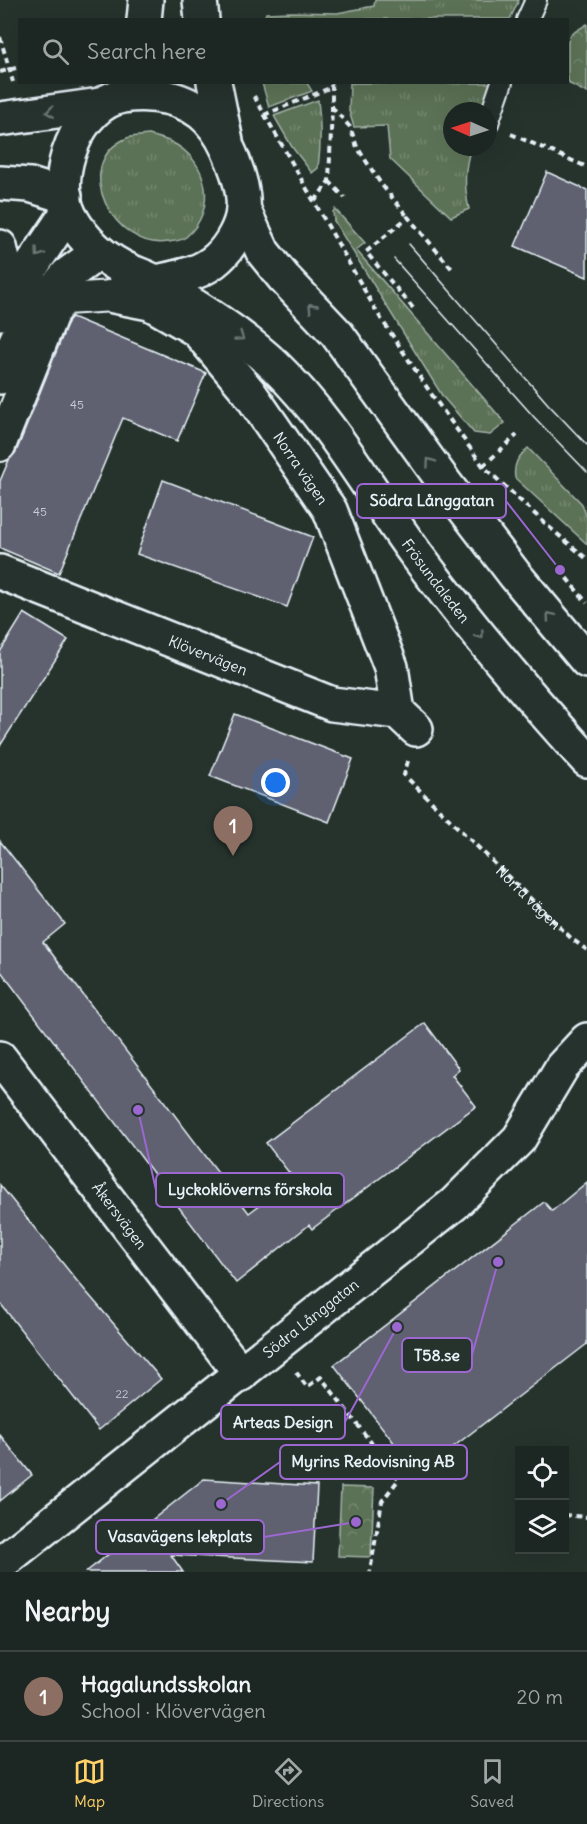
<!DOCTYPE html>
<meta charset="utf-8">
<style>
body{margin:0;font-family:Delius,sans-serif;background:#29322f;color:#f1f3f6}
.controls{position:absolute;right:18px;bottom:18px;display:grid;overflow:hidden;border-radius:0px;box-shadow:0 6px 24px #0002}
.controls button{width:54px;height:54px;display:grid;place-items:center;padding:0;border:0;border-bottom:2px solid #3a4340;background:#1c2622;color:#f1f3f6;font:30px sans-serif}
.compass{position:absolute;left:443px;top:102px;width:54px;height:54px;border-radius:50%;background:#1c2622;box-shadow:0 6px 24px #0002;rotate:273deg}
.you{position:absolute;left:276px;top:783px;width:21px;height:21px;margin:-15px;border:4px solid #fff;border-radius:50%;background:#1a73e8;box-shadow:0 0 0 9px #1a73e833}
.badge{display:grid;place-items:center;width:39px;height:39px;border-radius:50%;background:#ffd166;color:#fff;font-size:20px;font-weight:700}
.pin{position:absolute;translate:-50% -50px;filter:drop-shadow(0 2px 3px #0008)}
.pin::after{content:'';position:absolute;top:32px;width:21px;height:18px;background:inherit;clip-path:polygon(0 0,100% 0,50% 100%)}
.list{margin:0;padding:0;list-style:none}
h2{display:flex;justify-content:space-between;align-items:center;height:78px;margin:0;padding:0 24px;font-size:26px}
h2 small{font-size:20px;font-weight:400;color:#a0a5a5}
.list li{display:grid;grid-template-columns:39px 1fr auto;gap:18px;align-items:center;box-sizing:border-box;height:90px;padding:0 24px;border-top:2px solid #3a4340}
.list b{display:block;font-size:22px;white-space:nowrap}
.list p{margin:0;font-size:20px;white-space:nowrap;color:#a0a5a5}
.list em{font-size:20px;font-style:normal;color:#a0a5a5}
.icon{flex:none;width:33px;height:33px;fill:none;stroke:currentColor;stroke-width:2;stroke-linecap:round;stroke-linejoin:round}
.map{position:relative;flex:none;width:587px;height:1572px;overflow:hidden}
.search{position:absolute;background:#1c2622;box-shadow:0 6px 24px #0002;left:18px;right:18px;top:18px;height:66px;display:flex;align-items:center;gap:15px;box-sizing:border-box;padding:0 21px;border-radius:0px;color:#a0a5a5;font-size:22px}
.sheet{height:168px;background:#1c2622}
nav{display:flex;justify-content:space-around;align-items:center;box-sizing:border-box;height:84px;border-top:2px solid #3a4340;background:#1c2622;font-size:16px;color:#a0a5a5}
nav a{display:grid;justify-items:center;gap:3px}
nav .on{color:#ffd166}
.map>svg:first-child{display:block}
.grass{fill:url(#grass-tufts);stroke:#a2b2a7;stroke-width:1.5}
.forest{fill:url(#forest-crowns);stroke:#a2b2a7;stroke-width:1.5}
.building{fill:#5e616f;stroke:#e8f1f8;stroke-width:1.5}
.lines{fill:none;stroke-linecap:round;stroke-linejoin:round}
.service-casing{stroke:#e8f1f8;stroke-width:24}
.pedestrian-casing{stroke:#e8f1f8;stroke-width:34}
.minor-casing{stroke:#e8f1f8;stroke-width:38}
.tertiary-casing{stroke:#e8f1f8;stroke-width:38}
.secondary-casing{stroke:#e8f1f8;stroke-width:38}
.path{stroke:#e8f1f8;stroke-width:4;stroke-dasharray:6 4.5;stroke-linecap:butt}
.service{stroke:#26332d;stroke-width:20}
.pedestrian{stroke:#26332d;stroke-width:30}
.minor{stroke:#26332d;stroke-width:33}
.tertiary{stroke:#26332d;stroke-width:33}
.secondary{stroke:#26332d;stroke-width:33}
.tram{stroke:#e8f1f8;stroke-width:1.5}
.oneway{stroke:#6a7674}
.labels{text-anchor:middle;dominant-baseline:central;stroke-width:6;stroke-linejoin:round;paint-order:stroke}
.number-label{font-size:12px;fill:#c6cdd6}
.street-label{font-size:15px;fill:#e8f1f8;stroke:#26332d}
.leader{fill:none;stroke:#9c67d0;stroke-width:2}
.callout-dot{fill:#9c67d0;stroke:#26332d;stroke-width:2}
.callout{fill:#26332d;stroke:#9c67d0;stroke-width:2}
.callout-label{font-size:16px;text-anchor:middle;font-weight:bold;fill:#e8f1f8}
</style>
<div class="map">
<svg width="587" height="1572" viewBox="0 0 587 1572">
<defs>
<pattern id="grass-tufts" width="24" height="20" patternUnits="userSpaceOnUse" patternTransform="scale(1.5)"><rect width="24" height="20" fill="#5c7256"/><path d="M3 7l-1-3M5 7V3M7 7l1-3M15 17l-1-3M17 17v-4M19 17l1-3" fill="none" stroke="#73876f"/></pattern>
<pattern id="forest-crowns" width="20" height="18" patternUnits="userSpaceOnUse" patternTransform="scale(1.5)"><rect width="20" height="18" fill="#5c7256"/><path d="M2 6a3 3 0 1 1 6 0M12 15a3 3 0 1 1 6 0" fill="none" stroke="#73876f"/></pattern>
</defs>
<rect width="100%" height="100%" fill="#26332d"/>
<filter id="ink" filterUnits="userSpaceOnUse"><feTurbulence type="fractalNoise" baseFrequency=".0167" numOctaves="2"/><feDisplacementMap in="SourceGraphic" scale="12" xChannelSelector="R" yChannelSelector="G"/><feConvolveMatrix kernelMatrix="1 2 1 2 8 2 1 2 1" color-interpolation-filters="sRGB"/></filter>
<g filter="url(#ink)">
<g class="grass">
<path d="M375,0H519L510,19H264L266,13L292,12L337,13L374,6Z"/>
<path d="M262,83H307L312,91L269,107Z"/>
<path d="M350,83H493L483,111H452V147H471C464,169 464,187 469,209L451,217L390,159L387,126L354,127L349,111Z"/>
<path d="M318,100C321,123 321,145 318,168L312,173L292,147L274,116Z"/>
<path d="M149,135C157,137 165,139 171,142C209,160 218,210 186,237C181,241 175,241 168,242C115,251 68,164 127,138C133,136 142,136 149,135Z"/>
<path d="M335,209L365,243L356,250L505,423L490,435L474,433L443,397L334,221L333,212Z"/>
<path d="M528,448L582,504L587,518V544L515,478C513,464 518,457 528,448Z"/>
</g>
<g class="forest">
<path d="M587,24V93L570,84L568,80V42L571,34Z"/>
<path d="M341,1487L374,1488L371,1557L338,1556Z"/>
</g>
<g class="building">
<path d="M547,172L587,190V277L515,246Z"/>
<path d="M72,317L206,373L177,441L123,418L59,573L0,548V481L9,460L16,452L69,320Z"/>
<path d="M163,480L313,537L287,607L137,554Z"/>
<path d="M24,613L68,640L0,746V652Z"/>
<path d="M235,714L353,759L329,822L210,776Z"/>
<path d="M0,841L65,924L43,942L249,1213L294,1179L266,1143L425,1023L459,1069L452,1075L476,1106L312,1229L309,1225L236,1283L0,970Z"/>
<path d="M587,1182V1344L418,1474L334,1365L544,1202L552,1211Z"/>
<path d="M0,1185L77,1281L161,1379L99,1430L0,1303Z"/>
<path d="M0,1435L32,1475L0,1501Z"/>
<path d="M204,1479L317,1486L313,1562L171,1555L183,1572H86Z"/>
</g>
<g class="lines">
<defs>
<g id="service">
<path d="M527,20L536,0"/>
<path d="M488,123L502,82"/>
</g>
<path id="pedestrian" d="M0,446L54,311L65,299L114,296"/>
<g id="minor">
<path d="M0,119L100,105"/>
<path d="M0,183L30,185L65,196"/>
<path d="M0,247L11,294"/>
<path id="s2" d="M114,296L150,303L197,330L249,392L330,510L391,667L398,712"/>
<path id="s3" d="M0,572L332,704L398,712L416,729"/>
<path id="s4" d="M0,1058L241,1374"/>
<path id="s5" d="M0,1564L454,1204L519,1139L562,1067L587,1040"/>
</g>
<g id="tertiary">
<path d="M0,313L68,212"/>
<path d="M0,377L22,328L67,275L99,252"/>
</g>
<g id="secondary">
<path d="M200,0L202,20"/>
<path d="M144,20L146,0"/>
<path d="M214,82L226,141"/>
<path d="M243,209L263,252L284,278L337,334L444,482L515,575L587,661"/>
<path id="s6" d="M156,282C178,277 201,274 218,258C230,247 242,226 243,210C246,185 226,137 209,120C188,98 152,91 123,96C78,103 50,177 70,216C84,242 105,260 132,272C142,276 151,279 160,285C200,309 241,334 275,366C333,422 371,494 418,557C471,628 528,695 587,760"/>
</g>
</defs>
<use href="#service" class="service-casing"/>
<use href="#pedestrian" class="pedestrian-casing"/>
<use href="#minor" class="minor-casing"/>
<use href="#tertiary" class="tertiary-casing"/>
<use href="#secondary" class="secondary-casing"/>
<g class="path">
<path d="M0,37L13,82"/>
<path d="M0,72L20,67"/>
<path d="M254,96L378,314L432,395L483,466L549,527L587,559"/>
<path d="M332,107L350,127L357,147L381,184L408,217"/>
<path d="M264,115L332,87"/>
<path d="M511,134L587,167"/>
<path d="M329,181L345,198"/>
<path d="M315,201L329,181L332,107V87L329,82"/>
<path d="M413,308L366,252L408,217L453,270"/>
<path d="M483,466L517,435"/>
<path d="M560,570L587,603"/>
<path id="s1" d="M408,761L404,775L572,939L587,950"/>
<path d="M296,1372L307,1387L321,1377L399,1479L382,1501L370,1572"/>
<path d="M564,1515L587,1517"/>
</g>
<use href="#service" class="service"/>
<use href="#pedestrian" class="pedestrian"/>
<use href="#minor" class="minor"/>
<use href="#tertiary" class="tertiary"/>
<use href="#secondary" class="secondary"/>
<g class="tram">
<path d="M409,244L548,404L587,445"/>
<path d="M394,259L534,417L587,472"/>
</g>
</g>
<defs><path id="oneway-chevron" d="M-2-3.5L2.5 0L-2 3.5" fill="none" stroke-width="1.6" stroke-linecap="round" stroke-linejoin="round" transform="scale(1.5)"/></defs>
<g class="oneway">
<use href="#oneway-chevron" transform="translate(50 112) rotate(172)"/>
<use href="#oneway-chevron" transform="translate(39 253) rotate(125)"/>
<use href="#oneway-chevron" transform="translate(312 307) rotate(-134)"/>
<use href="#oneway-chevron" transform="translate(240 337) rotate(35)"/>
<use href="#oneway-chevron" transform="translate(430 462) rotate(-125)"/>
<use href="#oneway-chevron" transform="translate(550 616) rotate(-130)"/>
<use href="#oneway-chevron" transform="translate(480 635) rotate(52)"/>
</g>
</g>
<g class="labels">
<g class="number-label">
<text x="77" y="404">45</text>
<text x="40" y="511">45</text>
<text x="122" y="1393">22</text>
</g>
<g class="street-label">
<text stroke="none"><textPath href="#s2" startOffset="264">Norra vägen</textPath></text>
<text stroke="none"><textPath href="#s6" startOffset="986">Frösundaleden</textPath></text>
<text stroke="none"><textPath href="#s3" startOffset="224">Klövervägen</textPath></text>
<text stroke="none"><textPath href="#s1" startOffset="189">Norra vägen</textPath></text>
<text stroke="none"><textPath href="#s4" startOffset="198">Åkersvägen</textPath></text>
<text stroke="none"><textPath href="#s5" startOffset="396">Södra Långgatan</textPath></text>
</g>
</g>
<path class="leader" d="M560 570L506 501M138 1110L156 1190M498 1262L472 1355M397 1327L345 1422M221 1504L280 1462M356 1522L264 1537"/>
<g class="callout-dot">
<circle cx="560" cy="570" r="6"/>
<circle cx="138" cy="1110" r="6"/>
<circle cx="498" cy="1262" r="6"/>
<circle cx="397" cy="1327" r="6"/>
<circle cx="221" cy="1504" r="6"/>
<circle cx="356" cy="1522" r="6"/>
</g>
<g class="callout">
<rect x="357" y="484" width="149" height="34" rx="6"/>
<rect x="156" y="1173" width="188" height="34" rx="6"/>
<rect x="402" y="1338" width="70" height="34" rx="6"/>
<rect x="221" y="1405" width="124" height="34" rx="6"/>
<rect x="280" y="1445" width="187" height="34" rx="6"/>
<rect x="96" y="1520" width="168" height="34" rx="6"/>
</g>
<g class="callout-label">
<text x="432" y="506">Södra Långgatan</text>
<text x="250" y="1195">Lyckoklöverns förskola</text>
<text x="437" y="1361">T58.se</text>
<text x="283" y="1428">Arteas Design</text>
<text x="373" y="1467">Myrins Redovisning AB</text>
<text x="180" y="1542">Vasavägens lekplats</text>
</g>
</svg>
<div class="controls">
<button><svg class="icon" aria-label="locate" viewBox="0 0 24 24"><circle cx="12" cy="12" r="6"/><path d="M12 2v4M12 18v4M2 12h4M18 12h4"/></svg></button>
<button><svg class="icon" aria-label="layers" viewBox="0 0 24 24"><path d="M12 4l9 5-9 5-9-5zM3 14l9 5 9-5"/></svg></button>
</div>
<svg class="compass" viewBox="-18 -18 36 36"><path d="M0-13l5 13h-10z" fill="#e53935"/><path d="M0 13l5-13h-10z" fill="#a0a5a5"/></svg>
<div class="you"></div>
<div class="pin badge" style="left:233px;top:856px;background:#8d6e63">1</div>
<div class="search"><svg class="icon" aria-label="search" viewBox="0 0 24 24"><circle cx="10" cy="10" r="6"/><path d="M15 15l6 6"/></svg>Search here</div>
</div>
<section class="sheet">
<h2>Nearby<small></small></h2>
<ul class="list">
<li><span class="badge" style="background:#8d6e63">1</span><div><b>Hagalundsskolan</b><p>School · Klövervägen</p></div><em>20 m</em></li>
</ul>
</section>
<nav>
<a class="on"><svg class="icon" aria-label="map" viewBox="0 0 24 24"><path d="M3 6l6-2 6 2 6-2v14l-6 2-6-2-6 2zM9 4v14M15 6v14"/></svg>Map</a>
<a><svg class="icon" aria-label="directions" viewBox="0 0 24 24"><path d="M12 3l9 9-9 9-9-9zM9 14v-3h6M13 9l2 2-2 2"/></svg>Directions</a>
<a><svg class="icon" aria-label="saved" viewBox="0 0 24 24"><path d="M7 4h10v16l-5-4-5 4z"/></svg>Saved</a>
</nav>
